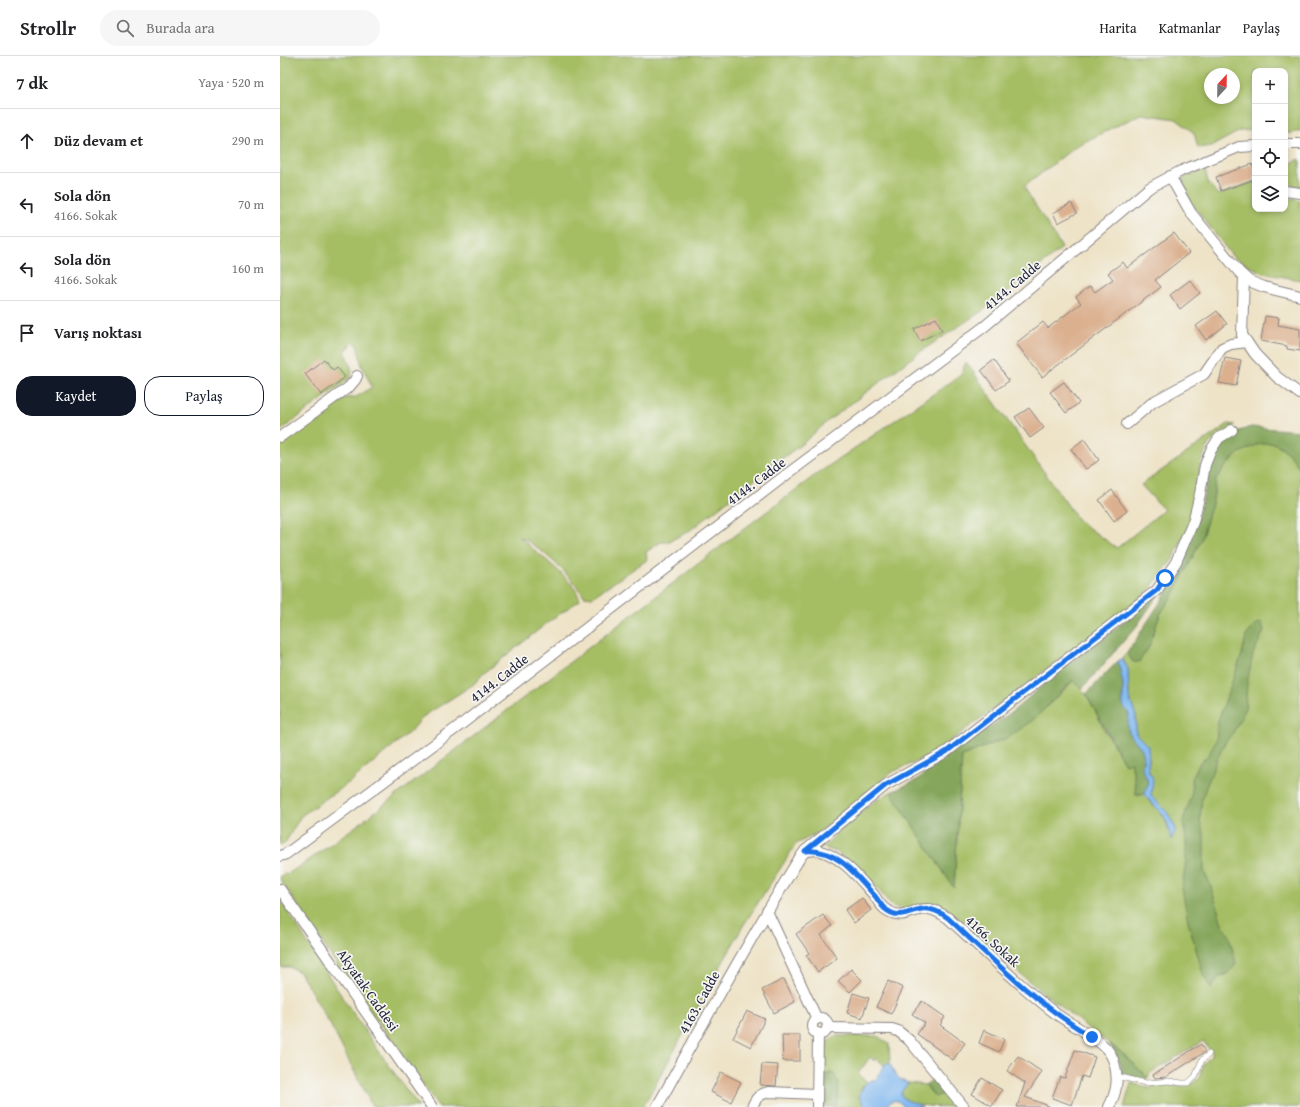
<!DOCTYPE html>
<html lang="tr">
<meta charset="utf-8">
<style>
body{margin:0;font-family:"Gentium Book Plus",serif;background:#f6f6f6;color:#202124}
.controls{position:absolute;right:12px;top:12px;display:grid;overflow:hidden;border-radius:8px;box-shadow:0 2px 6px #0003}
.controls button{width:36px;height:36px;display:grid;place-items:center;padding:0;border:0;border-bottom:1px solid #e0e0e0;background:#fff;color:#202124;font:20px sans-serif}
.compass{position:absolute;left:924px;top:12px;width:36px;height:36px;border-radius:50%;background:#fff;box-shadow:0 2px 6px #0003;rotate:22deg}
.stop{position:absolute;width:12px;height:12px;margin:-9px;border:3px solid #1a73e8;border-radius:50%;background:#fff}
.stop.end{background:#1a73e8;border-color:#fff;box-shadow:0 1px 4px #0008}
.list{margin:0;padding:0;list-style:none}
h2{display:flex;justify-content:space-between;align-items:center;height:52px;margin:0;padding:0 16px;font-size:17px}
h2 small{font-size:13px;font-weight:400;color:#757577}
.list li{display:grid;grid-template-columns:26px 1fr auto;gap:12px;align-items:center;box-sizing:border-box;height:64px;padding:0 16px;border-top:1px solid #e0e0e0}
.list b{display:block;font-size:15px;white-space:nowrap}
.list p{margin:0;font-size:13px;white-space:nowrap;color:#757577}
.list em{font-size:13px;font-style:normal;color:#757577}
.actions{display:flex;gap:8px;padding:12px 16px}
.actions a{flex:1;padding:9px 0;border:1px solid #111827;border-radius:16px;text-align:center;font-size:14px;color:#111827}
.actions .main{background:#111827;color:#fff}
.icon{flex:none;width:22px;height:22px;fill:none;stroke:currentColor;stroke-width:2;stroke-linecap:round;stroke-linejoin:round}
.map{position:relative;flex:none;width:1020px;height:1051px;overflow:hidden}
header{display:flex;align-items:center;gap:24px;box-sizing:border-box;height:56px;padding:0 20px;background:#fff;border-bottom:1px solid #e0e0e0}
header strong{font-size:19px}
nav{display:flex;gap:22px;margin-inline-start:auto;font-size:14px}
.search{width:280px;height:36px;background:#f6f6f6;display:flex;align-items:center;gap:10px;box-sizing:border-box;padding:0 14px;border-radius:22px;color:#757577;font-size:15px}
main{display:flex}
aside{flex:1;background:#fff}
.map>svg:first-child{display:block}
.green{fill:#a5be64;stroke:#647050;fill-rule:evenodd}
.forest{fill:#84a55a;stroke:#53644a}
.water{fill:#80b8f0;stroke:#516d96}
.building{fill:#dbb08f}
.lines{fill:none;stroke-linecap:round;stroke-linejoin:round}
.lane-casing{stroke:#888281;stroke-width:6}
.street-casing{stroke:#888281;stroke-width:12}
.lane{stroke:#fff;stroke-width:5}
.street{stroke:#fff;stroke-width:10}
.route{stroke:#1a73e8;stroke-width:5}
.labels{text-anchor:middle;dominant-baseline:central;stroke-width:3.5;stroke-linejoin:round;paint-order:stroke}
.street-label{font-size:14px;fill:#22223b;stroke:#f6f6f2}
</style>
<header>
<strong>Strollr</strong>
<div class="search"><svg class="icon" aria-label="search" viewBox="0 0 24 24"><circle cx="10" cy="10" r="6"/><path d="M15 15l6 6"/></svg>Burada ara</div>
<nav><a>Harita</a><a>Katmanlar</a><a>Paylaş</a></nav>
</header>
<main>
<aside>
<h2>7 dk<small>Yaya · 520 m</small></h2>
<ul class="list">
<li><svg class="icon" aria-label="ahead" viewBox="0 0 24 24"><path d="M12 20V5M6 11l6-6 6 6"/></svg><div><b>Düz devam et</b></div><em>290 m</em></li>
<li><svg class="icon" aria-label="left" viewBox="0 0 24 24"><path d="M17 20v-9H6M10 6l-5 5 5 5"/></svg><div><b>Sola dön</b><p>4166. Sokak</p></div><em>70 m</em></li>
<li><svg class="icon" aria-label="left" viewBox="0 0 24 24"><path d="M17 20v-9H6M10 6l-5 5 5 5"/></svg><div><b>Sola dön</b><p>4166. Sokak</p></div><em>160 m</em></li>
<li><svg class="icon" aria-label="arrive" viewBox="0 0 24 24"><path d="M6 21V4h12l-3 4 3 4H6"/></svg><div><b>Varış noktası</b></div></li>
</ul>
<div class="actions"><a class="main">Kaydet</a><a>Paylaş</a></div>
</aside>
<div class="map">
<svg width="1020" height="1051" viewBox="0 0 1020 1051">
<rect width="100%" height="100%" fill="#f6f6f2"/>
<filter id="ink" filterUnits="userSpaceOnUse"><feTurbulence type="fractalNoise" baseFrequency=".025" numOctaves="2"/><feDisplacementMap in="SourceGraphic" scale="8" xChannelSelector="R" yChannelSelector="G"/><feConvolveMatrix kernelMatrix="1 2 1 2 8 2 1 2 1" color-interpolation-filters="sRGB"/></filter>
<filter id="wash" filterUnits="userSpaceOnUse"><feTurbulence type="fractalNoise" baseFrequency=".012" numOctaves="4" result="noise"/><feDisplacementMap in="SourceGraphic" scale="16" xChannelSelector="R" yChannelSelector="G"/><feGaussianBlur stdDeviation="0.9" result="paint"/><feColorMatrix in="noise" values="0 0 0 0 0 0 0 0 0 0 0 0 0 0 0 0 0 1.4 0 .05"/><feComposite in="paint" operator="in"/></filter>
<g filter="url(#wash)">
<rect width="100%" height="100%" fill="#eee3c7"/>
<g class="green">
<path d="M0,0H1020V75L1005,78V15H975V74L960,75L932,90L918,92L914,77L896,63L861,58L796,90L744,131L782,192L717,245L637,298L548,365L523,387L488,413L409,475L388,486H381L366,496L367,504L312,541L304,540C287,516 264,494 239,480C254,496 295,523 300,544L271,564L203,618L194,628L144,660L132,674L71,725L21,760L5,787L0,789V389L65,342L76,341L92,331L82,310L77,288L73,286L65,296L72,314L71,321L0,375ZM930,18H954V42H930Z"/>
<path d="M1020,103V131L1012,130L1005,120V110Z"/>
<path d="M925,114L928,126L938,139L975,125V153H1005V141L1020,145V224L983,217L953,201L910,145L902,122Z"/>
<path d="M686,306L799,465L837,492L884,454L861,429L948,368L955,369L938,379L928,389L920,409L917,440L909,469L893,503L867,536L838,560L650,700L612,716L539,776L516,788L463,870L363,1051H159L51,900L1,825L0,820L9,817L22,809L79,768L453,481L534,420L681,319Z"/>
<path d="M993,387C1006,392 1013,402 1020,413V1051H844L851,1027L870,1032L882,1028L901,1030L910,1029L919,1022L924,1007L933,998L923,985L870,1017L868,1022L841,996L808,972L710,894L673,857L641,848L624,854L611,849L589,822L557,796L544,792C557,775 591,745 611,736L674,832L682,700L729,681L754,663L794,624L809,642L824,673L845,708L851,706L854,720L856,738L861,739L865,736C866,746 875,749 881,756C887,764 888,774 892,783L896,773L887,756L871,740L872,720L869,716L868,709L869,703L864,686L856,678V660L849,642L848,613L842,602L847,597L853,606L869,591L880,558L894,537L921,484L933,444L936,423L945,411L959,397L979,388Z"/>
<path d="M0,843C44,914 89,984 139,1051H93L91,1048L51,970L20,916L9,911H1L2,894L0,889Z"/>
<path d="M556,980H597L609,988L610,1007L604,1009L596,1002L594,1005L590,1001L578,1018L587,1026L582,1031L579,1040L585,1051H552L557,1048V1039L554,1018L549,1017L543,1024C543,1009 538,986 556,980Z"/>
<path d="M628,1027L645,1029L650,1036L661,1039L664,1037L672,1046L673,1051C658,1051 629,1051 621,1039L622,1035Z"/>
</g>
<g class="forest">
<path d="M971,371L1020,375V413L1014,404L1002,391L993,387L979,388L959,397L945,411L936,423L933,444L921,484L894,538L880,558L869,591L859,606H853L847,597L887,536L890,521L913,479L928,423L930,407L947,381L956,376Z"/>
<path d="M880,536L856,571L802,633L793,624L754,663L729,681L682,700L674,832L611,736L637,724L656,708L732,656L777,617L829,578Z"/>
<path d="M982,566L984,575L973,598L967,628L965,654L954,675L945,687L937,703L922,742L920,764L924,780V815L931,831L941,865L949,879L956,908L949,917L939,921L931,933L923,918L908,865L902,832L906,805V783L903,765L912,736V723L919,708L929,698L936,684L938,665L962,598L966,580L976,568Z"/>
<path d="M838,605C840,612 843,620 843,628C844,635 842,641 843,647C844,652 849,655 849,661C850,666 847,670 849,676C850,682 858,687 862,693C865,698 863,705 863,711C865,720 876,739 856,738L854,720L851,706L845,708L806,638Z"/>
<path d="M829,987L841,996L868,1022L862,1024L847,1018L841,1019V1009Z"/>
<path d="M549,1017L554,1018L559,1027L557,1048L552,1051H544L543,1024Z"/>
<path d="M655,1022L664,1037L655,1041L645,1029Z"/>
</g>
<g class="water">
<path d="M842,602L848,613L849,641L856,660V678L868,690L869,703L868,710L869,716L872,720L873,724L871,740L887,756L896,773L891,784L887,766L882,757L866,741L865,736L868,728L867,722L864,718L862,711L864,699L862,693L849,677L848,668L849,658L843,649V628L838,605Z"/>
<path d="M610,1007C613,1016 619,1025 628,1027L622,1035L621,1039C626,1047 636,1045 642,1051H624C618,1043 612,1042 606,1051H585L579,1040C583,1029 586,1025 597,1023L603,1010Z"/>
</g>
<g id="blocks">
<g class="building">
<path d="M972,108L975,117V123L941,135L936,121Z"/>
<path d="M791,147L797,157L778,167L773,157Z"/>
<path d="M894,177L909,197L875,224L881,231L762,321L736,287L763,266L768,272L801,247L796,241L810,230L815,236L833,223L828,217L843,206L847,212Z"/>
<path d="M910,224L920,237L900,253L890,239Z"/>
<path d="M937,255L947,268L926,284L916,270Z"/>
<path d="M985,260L999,262L998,269L1020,273V295L1007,293V290L981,285Z"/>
<path d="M656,262L662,274L640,285L634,273Z"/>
<path d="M945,302L961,305L956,330L939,327Z"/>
<path d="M44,303L53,314L57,311L65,321L41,339L25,318Z"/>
<path d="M714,304L729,325L716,334L701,314Z"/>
<path d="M784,326L799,347L786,357L770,336Z"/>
<path d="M749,352L764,372L750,382L735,361Z"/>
<path d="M804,383L819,404L806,413L791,393Z"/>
<path d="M832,434L847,455L834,465L819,444Z"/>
<path d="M582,842L591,854L574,867L565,854Z"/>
<path d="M543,859L552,870L541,879L557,902L538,916L526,899L529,897L516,878Z"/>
<path d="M571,913L582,924L570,936L558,925Z"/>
<path d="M504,923L515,946L494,957L482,934Z"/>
<path d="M608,925L623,932L611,958L596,951Z"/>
<path d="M573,937L589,942L582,962L567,957Z"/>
<path d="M642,945L665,961L660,969L685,987L673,1004L637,978L645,967L632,958Z"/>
<path d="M467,955L485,963L471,991L453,982Z"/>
<path d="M704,974L724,983L719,996L699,987Z"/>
<path d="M502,979H520V1005H503Z"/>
<path d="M921,988L925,996L886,1021L875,1022L873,1019Z"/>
<path d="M795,994L815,1001L808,1022L802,1020L792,1049L772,1042L780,1021L785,1022Z"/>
<path d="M738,1000L762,1016L745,1041L769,1050V1051H737L745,1027L727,1015Z"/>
<path d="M482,1008L498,1009L496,1030L480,1029Z"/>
<path d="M441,1016L461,1026L451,1046L431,1036Z"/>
<path d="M702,1022L722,1034L712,1050L692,1038Z"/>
</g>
</g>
</g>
<g filter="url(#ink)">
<use href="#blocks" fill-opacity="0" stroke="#888281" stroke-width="1"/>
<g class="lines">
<defs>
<path id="lane" d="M836,1020L866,1027L889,1025L902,1027H908L915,1021L922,1004L929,998"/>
<g id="street">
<path d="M1005,88H1020"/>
<path d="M890,120L911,157L959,216L969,225L984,231L1020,240"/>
<path d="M1005,135L1020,137"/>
<path d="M964,221L962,279L975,298L997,321L1020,338"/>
<path d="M847,368L873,346L924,318L942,292L951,288L967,286"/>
<path d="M0,381L69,331L75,324L77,320"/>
<path d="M525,795C529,795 534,794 537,794C562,800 578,821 594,839C597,844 601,850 605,853C623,866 631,852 649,853C656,854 662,858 668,862C703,894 737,928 775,957C789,968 820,982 829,996C835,1004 838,1020 836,1031C835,1038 832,1045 829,1051"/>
<path d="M0,800L6,798L183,667L498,425L705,270L869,132L901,115L959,91L975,90"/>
<path d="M0,833L152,1051"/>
<path d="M487,855L537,963"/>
<circle cx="540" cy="970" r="8"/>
<path d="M547,972L612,973L618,975L629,984L684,1051"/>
<path d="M377,1051C423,967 469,884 519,803L525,795L606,729L666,696L877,534L896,506L913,466L920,438L925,409L931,394L939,382L952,374"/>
<path d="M472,1051C476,1042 479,1038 489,1036L537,1038"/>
<path d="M537,1051L538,977"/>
</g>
</defs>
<use href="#lane" class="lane-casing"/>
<use href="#street" class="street-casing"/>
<use href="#lane" class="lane"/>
<use href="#street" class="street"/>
</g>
</g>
<g class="lines" filter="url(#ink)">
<path class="route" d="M812,981C758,949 714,905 668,862C660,856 652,852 642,853C627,855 619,865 604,852C601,849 598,844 595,840C577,820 556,791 525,795L606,729L666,696L877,534L885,522"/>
</g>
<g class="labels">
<g class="street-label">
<text transform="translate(732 229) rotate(-40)">4144. Cadde</text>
<text transform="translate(476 425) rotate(-37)">4144. Cadde</text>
<text transform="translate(219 622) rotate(-38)">4144. Cadde</text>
<text transform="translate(713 885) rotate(43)">4166. Sokak</text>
<text transform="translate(88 934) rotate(55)">Akyatak Caddesi</text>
<text transform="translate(419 946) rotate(-61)">4163. Cadde</text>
</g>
</g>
</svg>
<div class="controls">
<button>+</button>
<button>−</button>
<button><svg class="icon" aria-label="locate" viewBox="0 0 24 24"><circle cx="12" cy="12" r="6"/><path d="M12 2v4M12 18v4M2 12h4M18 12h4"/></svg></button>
<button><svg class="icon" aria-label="layers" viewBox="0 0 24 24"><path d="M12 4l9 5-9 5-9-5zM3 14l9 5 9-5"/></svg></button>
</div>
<svg class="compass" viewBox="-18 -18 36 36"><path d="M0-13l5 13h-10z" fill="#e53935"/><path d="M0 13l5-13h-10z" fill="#757577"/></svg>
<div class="stop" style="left:885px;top:522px"></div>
<div class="stop end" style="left:812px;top:981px"></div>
</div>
</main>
